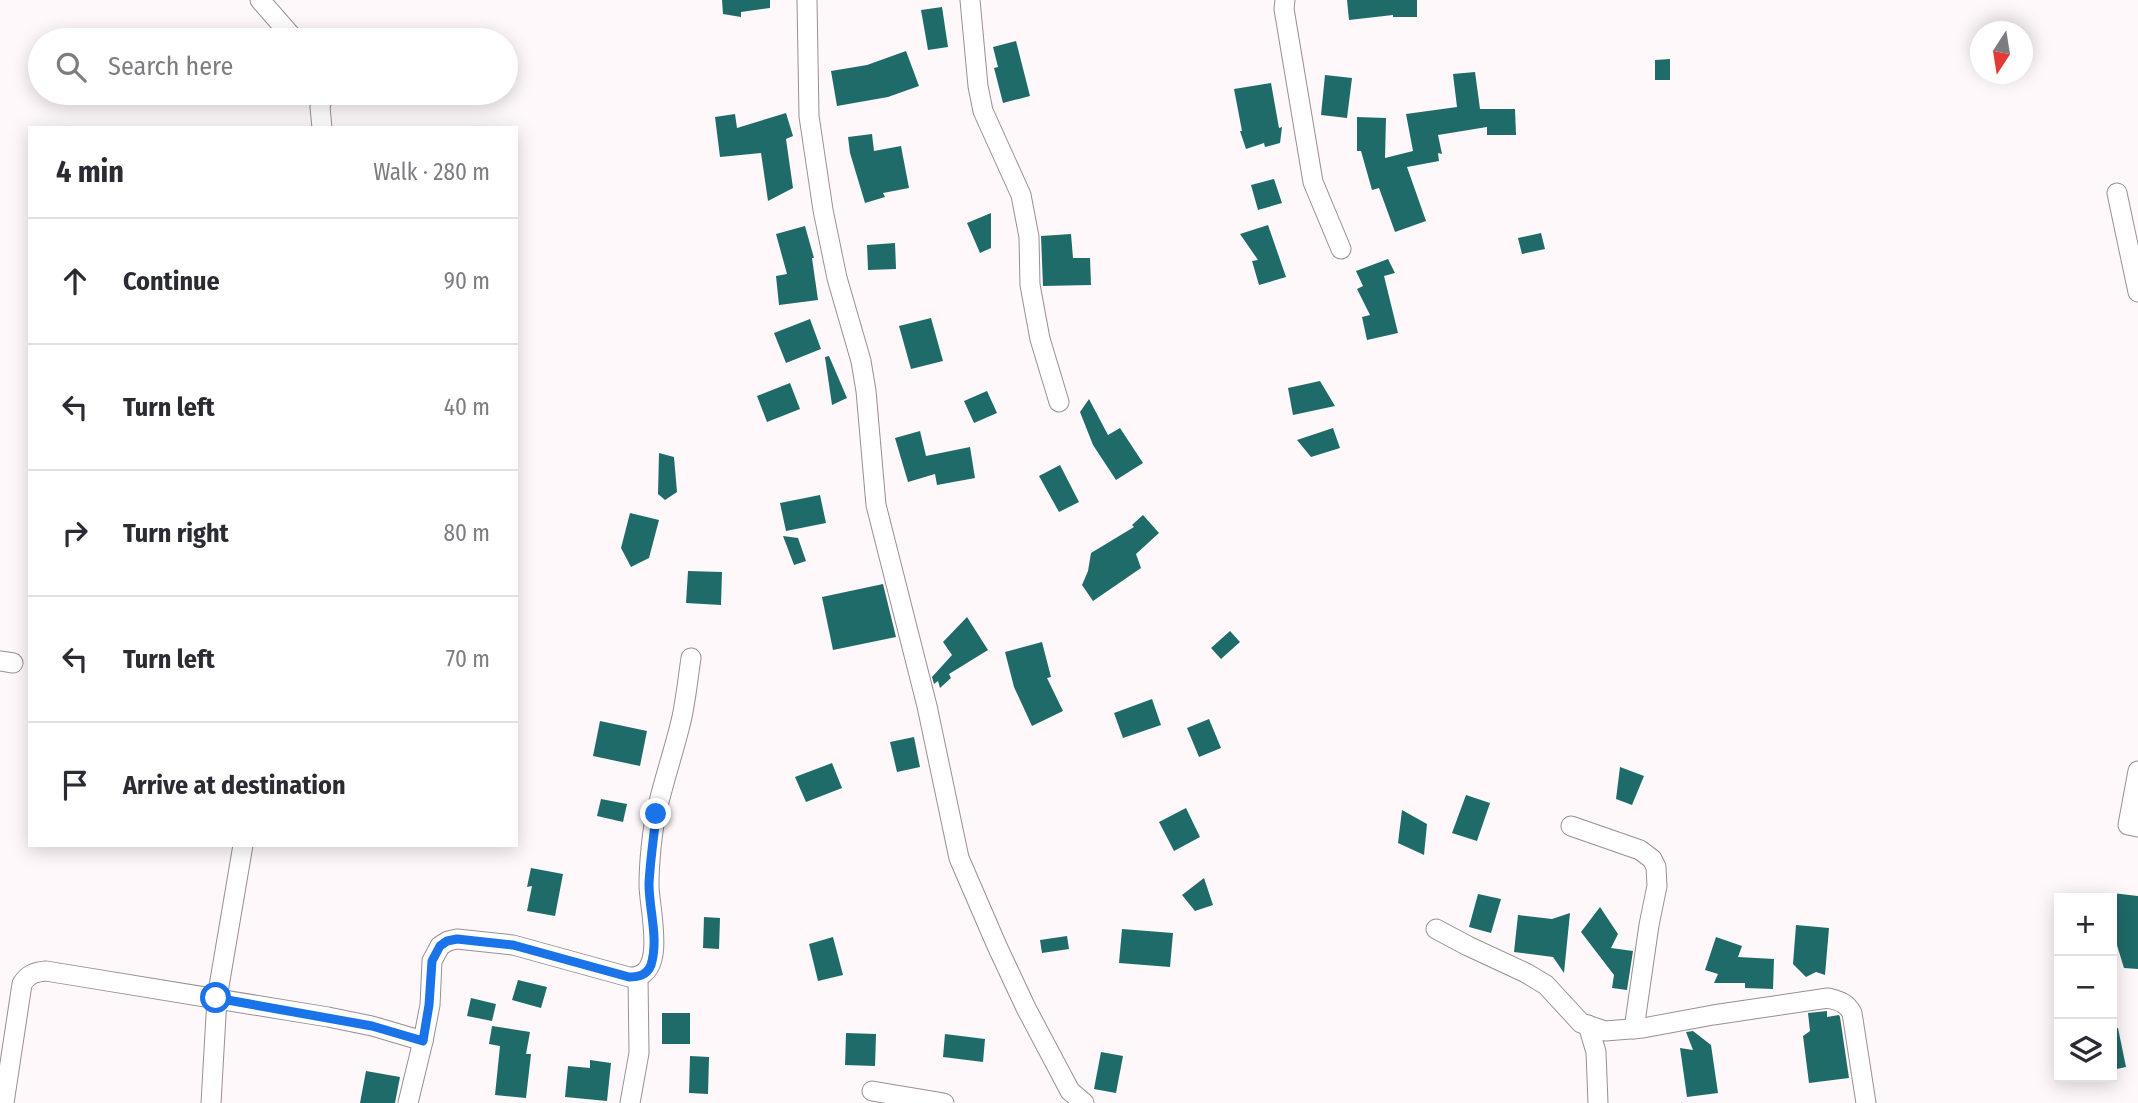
<!DOCTYPE html>
<meta charset="utf-8">
<style>
body{margin:0;font-family:"Fira Sans Condensed",sans-serif;background:#f2f2f3;color:#2b2b33}
.controls{position:absolute;right:21px;bottom:21px;display:grid;overflow:hidden;border-radius:0px;box-shadow:0 4px 18px #0003}
.controls button{width:63px;height:63px;display:grid;place-items:center;padding:0;border:0;border-bottom:2px solid #e1e1e2;background:#fff;color:#2b2b33;font:35px sans-serif}
.compass{position:absolute;left:1970px;top:21px;width:63px;height:63px;border-radius:50%;background:#fff;box-shadow:0 4px 18px #0003;rotate:192deg}
.stop{position:absolute;width:21px;height:21px;margin:-16px;border:5px solid #1a73e8;border-radius:50%;background:#fff}
.stop.end{background:#1a73e8;border-color:#fff;box-shadow:0 2px 7px #0008}
.list{margin:0;padding:0;list-style:none}
h2{display:flex;justify-content:space-between;align-items:center;height:91px;margin:0;padding:0 28px;font-size:30px}
h2 small{font-size:23px;font-weight:400;color:#7c7c81}
.list li{display:grid;grid-template-columns:46px 1fr auto;gap:21px;align-items:center;box-sizing:border-box;height:126px;padding:0 28px;border-top:2px solid #e1e1e2}
.list b{display:block;font-size:26px;white-space:nowrap}
.list em{font-size:23px;font-style:normal;color:#7c7c81}
.icon{flex:none;width:38px;height:38px;fill:none;stroke:currentColor;stroke-width:2;stroke-linecap:round;stroke-linejoin:round}
.map{position:relative;flex:none;width:2138px;height:1103px;overflow:hidden}
.search{position:absolute;background:#fff;box-shadow:0 4px 18px #0003;left:28px;top:28px;width:490px;height:77px;display:flex;align-items:center;gap:18px;box-sizing:border-box;padding:0 24px;border-radius:38px;color:#7c7c81;font-size:26px}
.panel{position:absolute;background:#fff;box-shadow:0 4px 18px #0003;left:28px;top:126px;width:490px;height:721px;border-radius:0px}
.map>svg:first-child{display:block}
.building{fill:#1e6b69}
.lines{fill:none;stroke-linecap:round;stroke-linejoin:round}
.minor-casing{stroke:#9b8e93;stroke-width:21}
.minor{stroke:#fff;stroke-width:19}
.route{stroke:#1a73e8;stroke-width:9}
</style>
<div class="map">
<svg width="2138" height="1103" viewBox="0 0 2138 1103">
<rect width="100%" height="100%" fill="#fef8fa"/>
<g class="building">
<path d="M722,0H770V8L741,12V17L723,14Z"/>
<path d="M1347,0H1417V17H1393V15L1349,20Z"/>
<path d="M942,7L948,47L928,50L921,10Z"/>
<path d="M1016,41L1030,96L1003,103L994,68L998,67L993,47Z"/>
<path d="M906,51L919,86L888,97L837,106L831,71L867,65Z"/>
<path d="M1670,59V80H1655V60Z"/>
<path d="M1475,72L1480,109H1515L1516,135H1487V127L1438,135L1442,154L1438,153L1439,161L1407,167L1426,221L1395,232L1379,188L1372,190L1361,151H1357V117L1386,118L1385,158L1413,151L1406,114L1457,107L1453,74Z"/>
<path d="M1325,75L1352,78L1347,118L1321,115Z"/>
<path d="M1271,83L1279,128L1282,127L1280,143L1265,147L1264,143L1246,149L1240,131H1242L1234,89Z"/>
<path d="M786,113L793,136L786,139L793,188L768,201L761,153L720,157L715,117L735,114L737,128Z"/>
<path d="M872,134L874,151L901,146L909,188L883,193L885,197L865,203L850,153L848,137Z"/>
<path d="M1274,179L1282,203L1258,210L1251,185Z"/>
<path d="M991,213V248L980,253L967,223Z"/>
<path d="M1268,225L1286,277L1259,285L1252,261L1258,260L1240,234Z"/>
<path d="M805,226L814,258H812L818,300L779,305L776,276L787,274L776,234Z"/>
<path d="M1541,233L1545,249L1522,254L1518,238Z"/>
<path d="M1071,234L1073,258H1090L1091,285L1043,286L1041,236Z"/>
<path d="M895,243L896,269L868,270L867,245Z"/>
<path d="M1388,259L1395,273L1384,276L1398,333L1367,340L1362,317L1370,315L1357,289L1363,286L1356,271Z"/>
<path d="M931,318L943,361L911,369L899,326Z"/>
<path d="M810,319L821,349L786,363L774,333Z"/>
<path d="M829,356L847,398L832,405L825,357Z"/>
<path d="M1320,381L1335,406L1293,415L1288,388Z"/>
<path d="M790,383L800,409L767,422L757,396Z"/>
<path d="M987,391L997,413L974,423L964,401Z"/>
<path d="M1089,399L1108,435L1120,428L1143,463L1116,480L1093,445L1080,412Z"/>
<path d="M1333,428L1340,448L1311,457L1297,440Z"/>
<path d="M920,431L926,456L970,447L975,478L937,485L935,474L908,482L895,438Z"/>
<path d="M659,453L674,457L677,492L665,500L658,494Z"/>
<path d="M1060,465L1079,502L1059,512L1039,476Z"/>
<path d="M820,495L826,523L786,531L780,503Z"/>
<path d="M630,513L659,520L649,558L631,567L621,548Z"/>
<path d="M1143,515L1159,533L1136,554L1141,568L1093,601L1082,585L1088,571L1091,553L1134,527L1132,525Z"/>
<path d="M783,536L798,538L806,561L794,565Z"/>
<path d="M688,571L722,572L721,605L686,603Z"/>
<path d="M883,584L896,637L833,650L822,597Z"/>
<path d="M967,617L988,650L949,674L951,678L940,688L938,681L934,684L932,677L952,655L943,642Z"/>
<path d="M1230,631L1240,642L1221,659L1211,648Z"/>
<path d="M1042,642L1051,677L1047,678L1063,711L1032,726L1014,687L1005,652Z"/>
<path d="M1152,699L1161,725L1123,738L1114,713Z"/>
<path d="M1209,719L1221,748L1199,757L1187,728Z"/>
<path d="M600,721L647,731L640,766L593,756Z"/>
<path d="M914,737L920,767L897,772L890,742Z"/>
<path d="M832,763L842,788L806,802L795,777Z"/>
<path d="M1620,767L1644,776L1632,805L1616,799Z"/>
<path d="M1466,795L1490,803L1477,841L1452,833Z"/>
<path d="M601,799L627,804L623,822L597,816Z"/>
<path d="M1186,808L1200,837L1174,851L1159,822Z"/>
<path d="M1402,810L1427,824L1424,855L1398,843Z"/>
<path d="M531,868L563,874L555,916L527,911L532,886L527,887Z"/>
<path d="M1204,878L1213,905L1195,911L1182,895Z"/>
<path d="M2112,893L2138,896V969L2124,968L2112,929Z"/>
<path d="M1478,894L1501,899L1491,933L1469,927Z"/>
<path d="M1600,907L1618,934L1611,948L1633,951L1627,990L1612,988L1614,975L1581,932Z"/>
<path d="M1570,913L1564,973L1553,957L1514,952L1518,915L1552,919Z"/>
<path d="M704,917L720,918L719,949L703,948Z"/>
<path d="M1796,925L1829,928L1825,975L1816,972L1806,977L1793,964Z"/>
<path d="M1122,929L1173,933L1170,967L1119,963Z"/>
<path d="M1067,936L1069,949L1042,953L1040,940Z"/>
<path d="M833,937L843,975L818,981L809,944Z"/>
<path d="M1716,937L1742,946L1738,957L1774,959L1773,989L1745,988V983H1714L1718,974L1705,970Z"/>
<path d="M518,980L547,987L541,1008L512,1000Z"/>
<path d="M471,998L496,1004L492,1021L467,1016Z"/>
<path d="M1827,1011V1017L1839,1015L1840,1017L1849,1078L1809,1083L1803,1036L1810,1031L1808,1013Z"/>
<rect x="662" y="1013" width="28" height="31"/>
<path d="M492,1026L530,1032L526,1054H531L526,1098L495,1095L500,1046L489,1044Z"/>
<path d="M2118,1028L2126,1067L2112,1070V1029Z"/>
<path d="M1693,1031L1711,1045L1718,1093L1687,1097L1680,1048L1693,1050L1686,1032Z"/>
<path d="M846,1033L876,1034L875,1066L845,1065Z"/>
<path d="M945,1034L985,1039L983,1062L943,1057Z"/>
<path d="M1101,1052L1123,1056L1116,1093L1094,1089Z"/>
<path d="M690,1056L709,1057L708,1094L689,1093Z"/>
<path d="M590,1060L611,1063L607,1101L565,1097L568,1066L590,1068Z"/>
<path d="M366,1071L400,1077L395,1103H360Z"/>
</g>
<g class="lines">
<defs>
<g id="minor">
<path d="M260,0L295,40"/>
<path d="M807,0L809,116L823,210L837,278L861,361L866,391L876,505L927,706L959,858L997,946L1026,1008L1070,1091L1084,1103"/>
<path d="M970,0L978,86L983,111L1021,195L1029,237L1030,285L1040,339L1059,402"/>
<path d="M1285,0L1284,9L1313,182L1341,249"/>
<path d="M322,128L320,107L324,93"/>
<path d="M2117,193L2138,292"/>
<path d="M0,661L13,663"/>
<path d="M2138,771L2128,825L2138,827"/>
<path d="M1571,826L1640,850L1652,859L1656,867L1657,886L1649,925L1634,1029"/>
<path d="M1436,929L1468,946L1526,973L1546,985L1581,1023L1605,1031L1643,1028L1713,1015L1828,998C1839,1001 1846,1002 1852,1013L1866,1103"/>
<path d="M1588,1025L1596,1052L1598,1103"/>
<path d="M872,1091L944,1103"/>
<path d="M4,1103L22,984C28,974 35,972 46,971L328,1017L372,1026L423,1041L430,1005L432,961L440,946L448,941L457,939L513,945L629,977C669,979 649,909 649,885C649,864 652,830 657,810C664,779 675,748 682,717C686,698 688,678 691,658"/>
<path d="M211,1103L217,998L243,845"/>
<path d="M408,1103L423,1041"/>
<path d="M630,1103L639,1053L638,977"/>
</g>
</defs>
<use href="#minor" class="minor-casing"/>
<use href="#minor" class="minor"/>
</g>
<g class="lines">
<path class="route" d="M216,998L372,1026L423,1041L429,1005L432,961L440,946L447,941L457,939L513,945L629,977C639,977 647,975 651,965C659,938 649,911 649,884C650,861 654,837 656,814"/>
</g>
</svg>
<div class="controls">
<button>+</button>
<button>−</button>
<button><svg class="icon" aria-label="layers" viewBox="0 0 24 24"><path d="M12 4l9 5-9 5-9-5zM3 14l9 5 9-5"/></svg></button>
</div>
<svg class="compass" viewBox="-18 -18 36 36"><path d="M0-13l5 13h-10z" fill="#e53935"/><path d="M0 13l5-13h-10z" fill="#7c7c81"/></svg>
<div class="stop" style="left:216px;top:998px"></div>
<div class="stop end" style="left:656px;top:814px"></div>
<div class="search"><svg class="icon" aria-label="search" viewBox="0 0 24 24"><circle cx="10" cy="10" r="6"/><path d="M15 15l6 6"/></svg>Search here</div>
<section class="panel">
<h2>4 min<small>Walk · 280 m</small></h2>
<ul class="list">
<li><svg class="icon" aria-label="ahead" viewBox="0 0 24 24"><path d="M12 20V5M6 11l6-6 6 6"/></svg><div><b>Continue</b></div><em>90 m</em></li>
<li><svg class="icon" aria-label="left" viewBox="0 0 24 24"><path d="M17 20v-9H6M10 6l-5 5 5 5"/></svg><div><b>Turn left</b></div><em>40 m</em></li>
<li><svg class="icon" aria-label="right" viewBox="0 0 24 24"><path d="M7 20v-9h11M14 6l5 5-5 5"/></svg><div><b>Turn right</b></div><em>80 m</em></li>
<li><svg class="icon" aria-label="left" viewBox="0 0 24 24"><path d="M17 20v-9H6M10 6l-5 5 5 5"/></svg><div><b>Turn left</b></div><em>70 m</em></li>
<li><svg class="icon" aria-label="arrive" viewBox="0 0 24 24"><path d="M6 21V4h12l-3 4 3 4H6"/></svg><div><b>Arrive at destination</b></div></li>
</ul>
</section>
</div>
